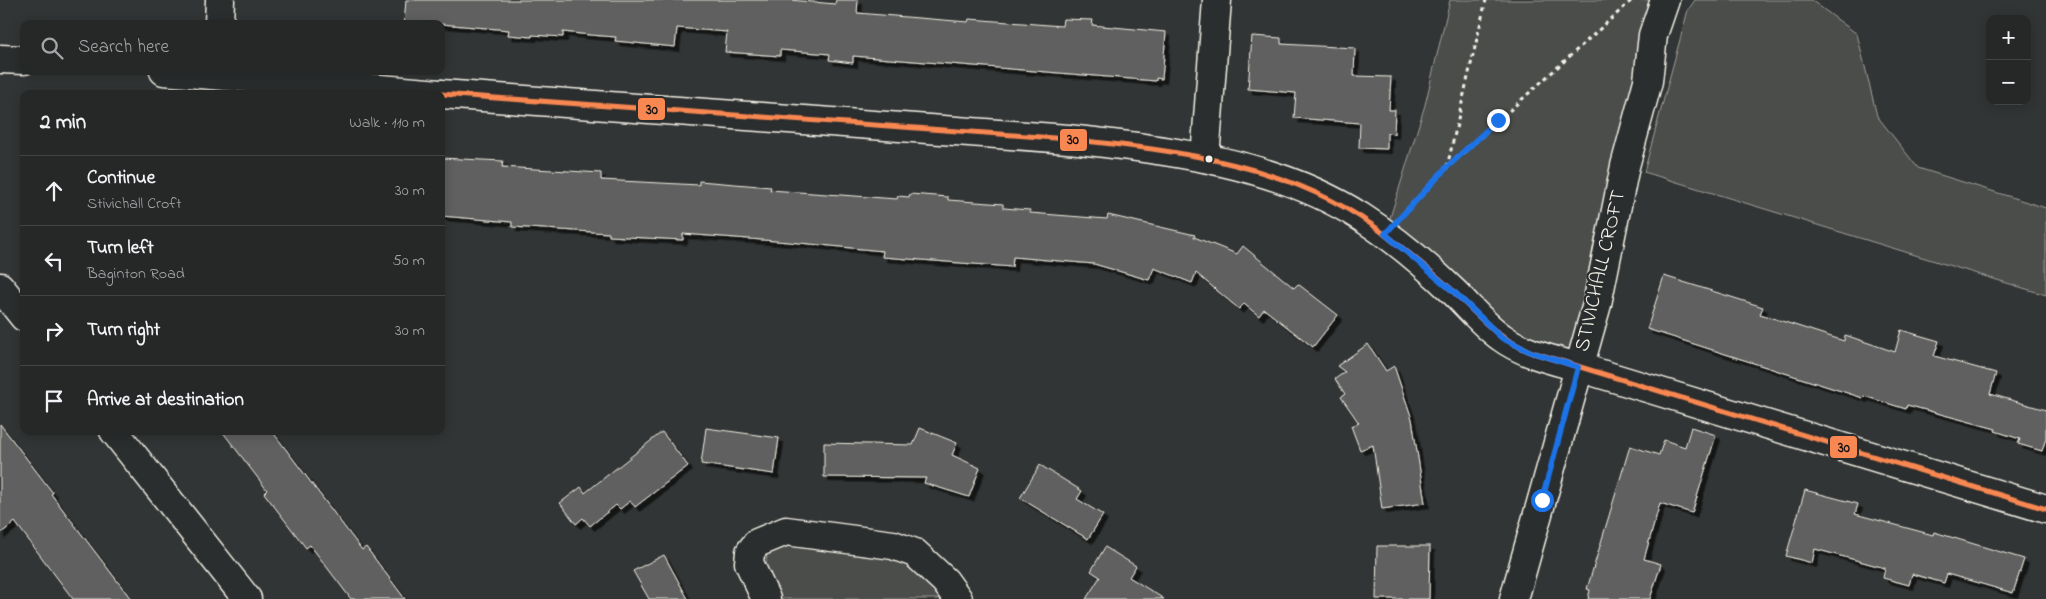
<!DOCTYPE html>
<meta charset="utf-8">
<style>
body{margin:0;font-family:"Indie Flower",sans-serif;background:#2e3030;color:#f1f3f6}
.controls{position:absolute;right:15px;top:15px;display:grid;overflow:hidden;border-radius:10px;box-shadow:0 2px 12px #0003}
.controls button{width:45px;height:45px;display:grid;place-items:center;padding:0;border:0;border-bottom:1px solid #424445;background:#262828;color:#f1f3f6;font:25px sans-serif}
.stop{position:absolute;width:15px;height:15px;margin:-11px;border:4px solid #1a73e8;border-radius:50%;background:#fff}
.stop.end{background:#1a73e8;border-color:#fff;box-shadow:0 1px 5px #0008}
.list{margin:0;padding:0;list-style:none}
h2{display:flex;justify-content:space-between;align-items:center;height:65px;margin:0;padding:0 20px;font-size:21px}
h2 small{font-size:16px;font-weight:400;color:#a4a6a8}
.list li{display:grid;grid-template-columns:32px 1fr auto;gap:15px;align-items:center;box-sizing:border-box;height:70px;padding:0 20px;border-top:1px solid #424445}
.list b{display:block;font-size:19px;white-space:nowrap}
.list p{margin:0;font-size:16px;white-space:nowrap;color:#a4a6a8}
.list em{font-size:16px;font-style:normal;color:#a4a6a8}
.icon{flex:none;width:28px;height:28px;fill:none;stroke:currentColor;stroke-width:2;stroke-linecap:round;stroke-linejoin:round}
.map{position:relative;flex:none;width:2046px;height:599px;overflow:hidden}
.search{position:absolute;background:#262828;box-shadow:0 2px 12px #0003;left:20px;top:20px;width:425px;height:55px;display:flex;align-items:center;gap:12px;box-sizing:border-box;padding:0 18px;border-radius:10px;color:#a4a6a8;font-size:19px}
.panel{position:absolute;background:#262828;box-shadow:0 2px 12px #0003;left:20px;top:90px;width:425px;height:345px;border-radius:10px}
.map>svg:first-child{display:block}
.green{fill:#4b4d4c;stroke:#a09f9a}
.building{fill:#5f605f;stroke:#f4f1e8;filter:url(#shadow)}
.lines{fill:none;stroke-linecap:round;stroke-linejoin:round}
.minor-casing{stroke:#f4f1e8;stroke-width:31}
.tertiary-casing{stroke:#f4f1e8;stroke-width:31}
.secondary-casing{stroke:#f4f1e8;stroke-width:31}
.path{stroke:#f4f1e8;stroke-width:3;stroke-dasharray:4 4;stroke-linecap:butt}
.minor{stroke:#2a2d2e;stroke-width:28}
.tertiary{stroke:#2a2d2e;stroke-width:28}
.secondary{stroke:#2a2d2e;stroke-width:28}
.bus-1-casing{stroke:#2a2d2e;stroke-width:9}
.bus-1{stroke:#f88751;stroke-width:5}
.route{stroke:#1a73e8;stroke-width:6}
.bus-dot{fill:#f4f1e8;stroke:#2a2d2e;stroke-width:2}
.labels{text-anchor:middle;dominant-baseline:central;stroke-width:4.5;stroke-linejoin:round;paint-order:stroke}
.street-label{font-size:21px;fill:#f4f1e8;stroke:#2a2d2e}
.line-badge{stroke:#2a2d2e;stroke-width:2}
.pale-badge-label{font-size:14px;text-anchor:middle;font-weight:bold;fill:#111}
</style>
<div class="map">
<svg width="2046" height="599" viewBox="0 0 2046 599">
<defs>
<filter id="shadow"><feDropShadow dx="4.5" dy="4.5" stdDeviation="0" flood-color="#0009"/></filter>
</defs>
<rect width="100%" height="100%" fill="#323535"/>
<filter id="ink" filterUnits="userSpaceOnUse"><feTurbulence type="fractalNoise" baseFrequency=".02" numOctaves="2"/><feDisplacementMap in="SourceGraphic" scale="10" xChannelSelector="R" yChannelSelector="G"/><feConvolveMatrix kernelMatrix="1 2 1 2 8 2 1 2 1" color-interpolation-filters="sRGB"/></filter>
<g filter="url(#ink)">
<g class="green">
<path d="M1450,0H1665L1578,367L1554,361L1385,234L1425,105Z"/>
<path d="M1695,0H1811L1857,34L1877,116L1918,168L2046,208V295L1644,172L1688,10Z"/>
<path d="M798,542L906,561L944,599H781C769,585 764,573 767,554L773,548Z"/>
</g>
<g class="building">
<path d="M406,0H790L835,4L836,0H858L857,13L968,22L969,19L1062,26L1063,19L1093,20L1092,25L1166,32L1162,79L1156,78V81L853,56V63L829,60L830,54L780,50V56L725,52L727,32L677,28L675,47L615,41L616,37L590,35L563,32V37L532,35V37L508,35L509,30L441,24H404Z"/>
<path d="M1252,36L1281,38V44L1355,48L1354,76L1391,77L1389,110H1395L1394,134L1387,133V149L1359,148L1360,123L1294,118L1296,93L1248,89Z"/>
<path d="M441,158L503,161L502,167L601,173V180L699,185V181L771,187L770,190L897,199L898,196L909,197L910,194L948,197V200L1003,204V208L1030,210V213L1107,219L1108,215L1195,235L1194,237L1237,254L1243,246L1294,288L1298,284L1338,315L1313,347L1264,309L1259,316L1244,304L1239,309L1196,273L1192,283L1154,268L1149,280L1094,264L1013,257L1012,267L882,257L883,251L789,242L683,234V240L609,236V233L512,227V222L441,216Z"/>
<path d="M1664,276L1763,307L1760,314L1844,341L1845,335L1895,352L1901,330L1939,341L1934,356L1996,373L1990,394L2046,410V438L2042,451L2018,444L2020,439L1995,431L1996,429L1907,405L1906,409L1864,396L1863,398L1647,329Z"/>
<path d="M1368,344L1386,371L1394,366L1412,419L1425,503L1382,509L1373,445L1360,450L1351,426L1359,423L1341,397L1345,394L1335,379L1345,372L1337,366Z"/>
<path d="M0,424L53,493L51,494L131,599H73L15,522L0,534Z"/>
<path d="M1691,427L1716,435L1692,513L1660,503L1644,559L1661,564L1650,599H1588L1590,590L1587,589L1630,446L1659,455L1664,440L1685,447Z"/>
<path d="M706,428L779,438L774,474L701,464Z"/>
<path d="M920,428L957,443L952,455L980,468L969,497L924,483L926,478L824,477V443L913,445Z"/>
<path d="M222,431H272L362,550L366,547L405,599H351L310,545L306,548L264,493L267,490Z"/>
<path d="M662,432L688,466L635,507L630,501L620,509L616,505L590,526L583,518L576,524L560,503L581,487L585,493Z"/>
<path d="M1040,465L1082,491L1077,499L1103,515L1088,539L1020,498Z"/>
<path d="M1805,490L1858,504L1855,514L1933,535L1934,532L2024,559L2013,593L1947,574L1944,583L1912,574L1909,585L1883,578L1885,568L1815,549L1812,563L1786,556Z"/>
<path d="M1377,546H1430L1429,599H1376Z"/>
<path d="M1105,547L1136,566L1129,577L1164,599H1086L1100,577L1091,571Z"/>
<path d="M664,555L688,599H649L633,571Z"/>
</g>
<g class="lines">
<defs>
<g id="minor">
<path d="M219,24L220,0"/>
<path d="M1205,158L1217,0"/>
<path d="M1578,367L2046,509"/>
<path d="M766,599L749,563L750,552L757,543L786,531L893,545L915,553L945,581L958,599"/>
</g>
<g id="tertiary">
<path d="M0,59L24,60"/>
<path d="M164,71L440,94"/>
<path d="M441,94L1068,139C1168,150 1273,161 1361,217C1394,238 1426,265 1455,293C1470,308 1484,325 1501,337C1522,353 1553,360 1578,367"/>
<path d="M1514,599L1597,304L1625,166L1648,81L1653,35L1665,0"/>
</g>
<g id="secondary">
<path d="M0,287L24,317"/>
<path d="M114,431L247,599"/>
</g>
</defs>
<use href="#minor" class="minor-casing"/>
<use href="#tertiary" class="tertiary-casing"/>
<use href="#secondary" class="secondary-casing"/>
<g class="path">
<path d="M1447,167L1486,0"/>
<path d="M1406,211L1447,167L1632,0"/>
</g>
<use href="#minor" class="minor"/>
<use href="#tertiary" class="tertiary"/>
<use href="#secondary" class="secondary"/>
<defs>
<path id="bus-1" d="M441,94L1068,139C1179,151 1297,164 1387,236C1410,254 1433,272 1454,292C1482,319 1494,336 1531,352L2046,509"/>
</defs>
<use href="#bus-1" class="bus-1-casing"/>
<use href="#bus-1" class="bus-1"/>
</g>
</g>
<g class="lines" filter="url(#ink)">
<path class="route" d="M1498,120L1447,167L1385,234L1454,292L1502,338L1531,352L1578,367L1542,500"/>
</g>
<circle class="bus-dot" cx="1209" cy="159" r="4.5"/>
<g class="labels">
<g class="street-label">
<text transform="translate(1601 271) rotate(-77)">STIVICHALL CROFT</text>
</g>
</g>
<g class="line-badge">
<rect x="637" y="97" width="29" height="24" rx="5" fill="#f88751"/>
<rect x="1059" y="128" width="29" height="24" rx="5" fill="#f88751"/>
<rect x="1829" y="435" width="29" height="24" rx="5" fill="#f88751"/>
</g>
<g class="pale-badge-label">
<text x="652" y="114">30</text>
<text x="1073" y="144">30</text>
<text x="1844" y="452">30</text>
</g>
</svg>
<div class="controls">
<button>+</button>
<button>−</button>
</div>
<div class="stop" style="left:1542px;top:500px"></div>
<div class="stop end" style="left:1498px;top:120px"></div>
<div class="search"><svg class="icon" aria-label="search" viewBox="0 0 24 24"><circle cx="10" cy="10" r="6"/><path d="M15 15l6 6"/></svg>Search here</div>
<section class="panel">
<h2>2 min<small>Walk · 110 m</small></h2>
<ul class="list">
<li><svg class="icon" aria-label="ahead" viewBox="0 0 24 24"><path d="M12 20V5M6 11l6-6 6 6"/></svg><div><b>Continue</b><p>Stivichall Croft</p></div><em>30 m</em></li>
<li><svg class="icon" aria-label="left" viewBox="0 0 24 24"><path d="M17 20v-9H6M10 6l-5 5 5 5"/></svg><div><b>Turn left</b><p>Baginton Road</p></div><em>50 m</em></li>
<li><svg class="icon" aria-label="right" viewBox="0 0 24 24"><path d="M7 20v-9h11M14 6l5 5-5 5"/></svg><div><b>Turn right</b></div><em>30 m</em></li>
<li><svg class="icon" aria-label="arrive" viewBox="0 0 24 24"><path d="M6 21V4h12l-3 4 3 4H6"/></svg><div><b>Arrive at destination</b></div></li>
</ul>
</section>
</div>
